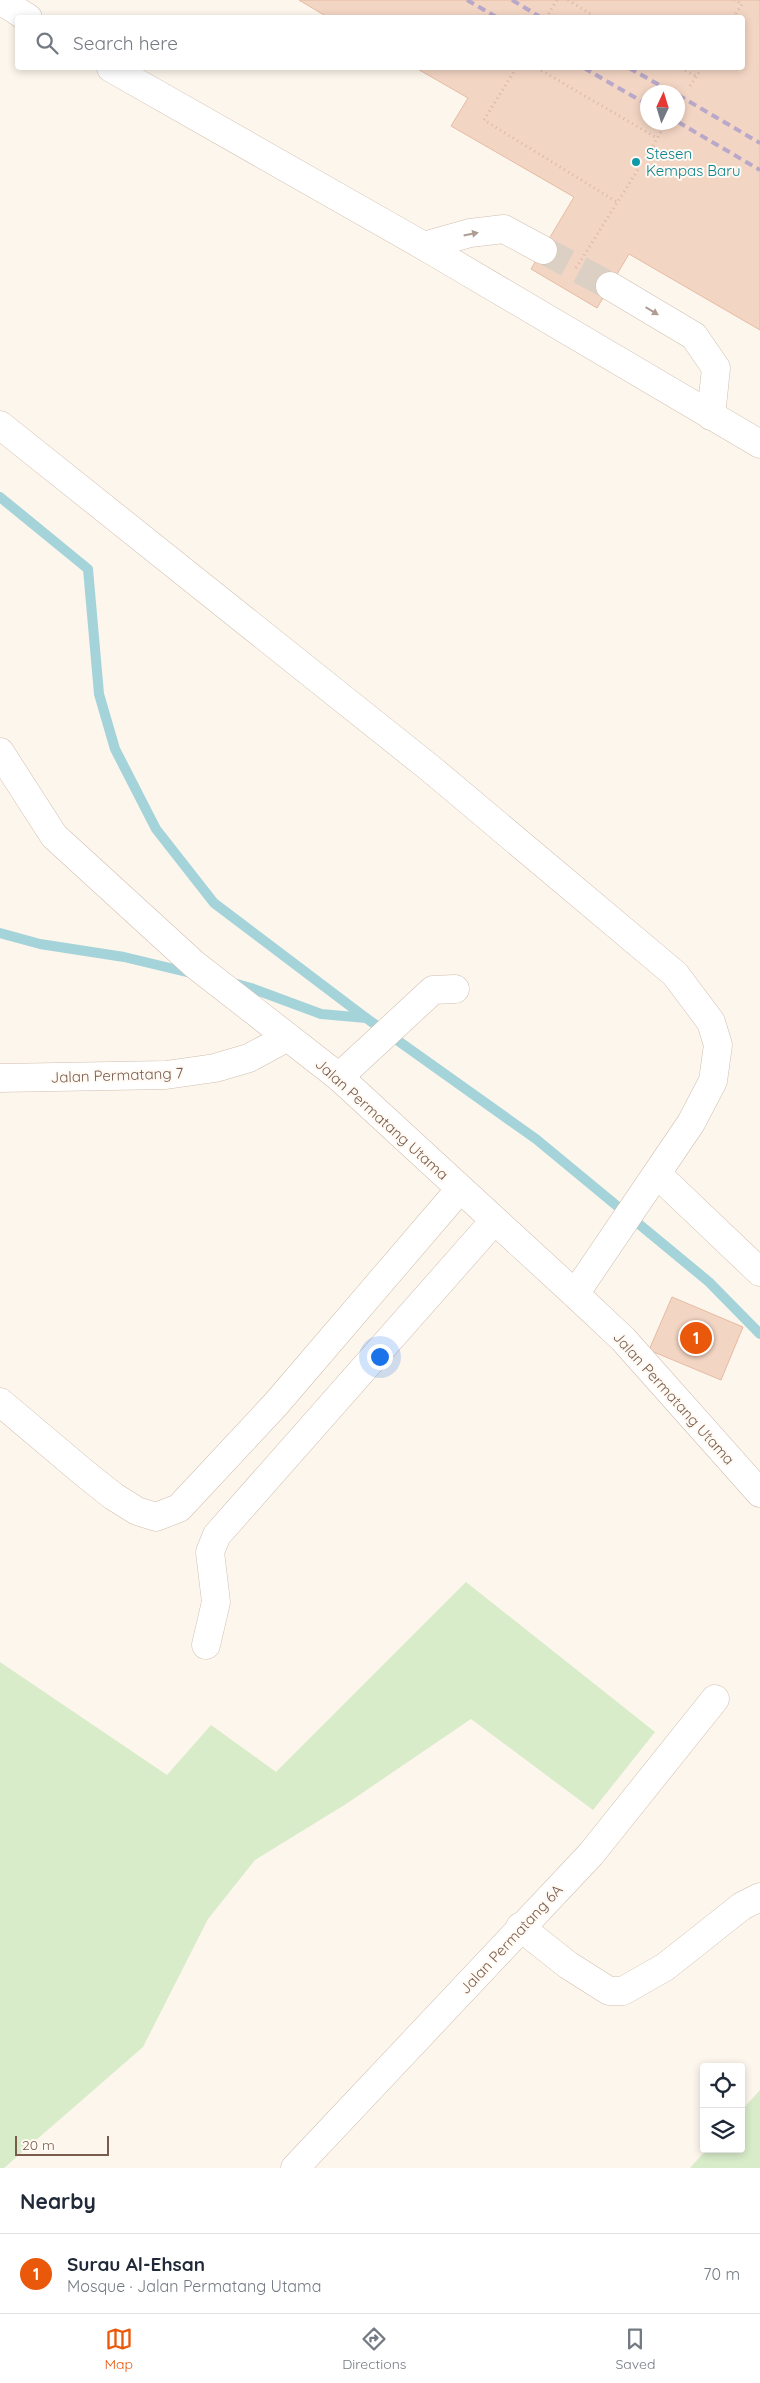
<!DOCTYPE html>
<meta charset="utf-8">
<style>
body{margin:0;font-family:Quicksand,sans-serif;background:#f6f6f7;color:#1f2937}
.controls{position:absolute;right:15px;bottom:15px;display:grid;overflow:hidden;border-radius:5px;box-shadow:0 2px 8px #0003}
.controls button{width:45px;height:45px;display:grid;place-items:center;padding:0;border:0;border-bottom:1px solid #e0e1e3;background:#fff;color:#1f2937;font:25px sans-serif}
.compass{position:absolute;left:640px;top:85px;width:45px;height:45px;border-radius:50%;background:#fff;box-shadow:0 2px 8px #0003;rotate:4deg}
.scale{position:absolute;left:15px;bottom:12px;width:94px;box-sizing:border-box;padding-left:5px;border:2px solid #7a5c4d;border-top:0;font-size:14px;line-height:18px;white-space:nowrap;color:#7a5c4d;-webkit-text-stroke:4px #fffaf3;paint-order:stroke}
.you{position:absolute;left:379px;top:1356px;width:18px;height:18px;margin:-12px;border:4px solid #fff;border-radius:50%;background:#1a73e8;box-shadow:0 0 0 8px #1a73e833}
.badge{display:grid;place-items:center;width:32px;height:32px;border-radius:50%;background:#ea580c;color:#fff;font-size:16px;font-weight:700}
.pin{position:absolute;translate:-50% -50%;border:2px solid #fff;box-shadow:0 1px 5px #0006}
.list{margin:0;padding:0;list-style:none}
h2{display:flex;justify-content:space-between;align-items:center;height:65px;margin:0;padding:0 20px;font-size:21px}
h2 small{font-size:16px;font-weight:400;color:#747a83}
.list li{display:grid;grid-template-columns:32px 1fr auto;gap:15px;align-items:center;box-sizing:border-box;height:80px;padding:0 20px;border-top:1px solid #e0e1e3}
.list b{display:block;font-size:19px;white-space:nowrap}
.list p{margin:0;font-size:16px;white-space:nowrap;color:#747a83}
.list em{font-size:16px;font-style:normal;color:#747a83}
.icon{flex:none;width:28px;height:28px;fill:none;stroke:currentColor;stroke-width:2;stroke-linecap:round;stroke-linejoin:round}
.map{position:relative;flex:none;width:760px;height:2168px;overflow:hidden}
.search{position:absolute;background:#fff;box-shadow:0 2px 8px #0003;left:15px;right:15px;top:15px;height:55px;display:flex;align-items:center;gap:12px;box-sizing:border-box;padding:0 18px;border-radius:5px;color:#747a83;font-size:19px}
.sheet{height:145px;background:#fff}
nav{display:flex;justify-content:space-around;align-items:center;box-sizing:border-box;height:70px;border-top:1px solid #e0e1e3;background:#fff;font-size:14px;color:#747a83}
nav a{display:grid;justify-items:center;gap:2px}
nav .on{color:#ea580c}
.map>svg:first-child{display:block}
.green{fill:#d8ecc9}
.lines{fill:none;stroke-linecap:round;stroke-linejoin:round}
.stream{stroke:#a5d3da;stroke-width:10}
.building{fill:#f3d5c3;stroke:#e6bba3;fill-rule:evenodd}
.minor-tunnel{stroke:#dcd0c4;stroke-width:28;stroke-dasharray:28 14;stroke-linecap:butt}
.minor-casing{stroke:#d1beb0;stroke-width:29}
.path{stroke:#d9b8a5;stroke-width:3;stroke-dasharray:1 4;stroke-linecap:butt}
.minor{stroke:#fff;stroke-width:28}
.rail{stroke:#b9a8c9;stroke-width:4;stroke-dasharray:8 5;stroke-linecap:butt}
.oneway{fill:#af9d94}
.culture-dot{fill:#0f9aa8;stroke:#fffaf3;stroke-width:2}
.labels{text-anchor:middle;dominant-baseline:central;stroke-width:4;stroke-linejoin:round;paint-order:stroke}
.culture-label{font-size:15px;fill:#0d838f;stroke:#fffaf3;text-anchor:start}
.street-label{font-size:15px;fill:#7a5c4d;stroke:#fffaf3}
</style>
<div class="map">
<svg width="760" height="2168" viewBox="0 0 760 2168">
<rect width="100%" height="100%" fill="#fdf6ec"/>
<g class="green">
<path d="M466,1582L655,1732L593,1810L471,1719L346,1804L255,1860L208,1919L143,2047L4,2168H0V1662L167,1775L211,1725L276,1772Z"/>
<path d="M760,2090V2168H690L707,2149H741V2111Z"/>
</g>
<g class="lines">
<g class="stream">
<path d="M0,497L88,569L99,694L115,749L156,829L214,903L366,1018L536,1139L709,1282L760,1334"/>
<path d="M0,933L40,944L124,957L195,974"/>
<path d="M233,983L251,988L321,1014L366,1018"/>
</g>
</g>
<g class="building">
<path d="M299,0H760V330L629,254L597,308L531,269L574,197L451,126L468,98L416,68H742V18H329ZM648,92H678V122H648Z"/>
<path d="M672,1297L743,1327L721,1380L649,1350Z"/>
</g>
<g class="lines">
<path class="minor-tunnel" d="M543,250L610,286"/>
<defs>
<g id="minor">
<path d="M0,0L28,18"/>
<path d="M111,68L424,246L760,444"/>
<path d="M424,246L470,233L504,229L543,250"/>
<path d="M610,286L694,336L716,368L711,416"/>
<path d="M0,425L431,769L675,974L711,1022L718,1045L713,1081L691,1123L575,1294"/>
<path d="M0,752L54,836L194,964L339,1077L575,1294L623,1339L760,1493"/>
<path d="M339,1077L433,990L455,989"/>
<path d="M0,1078L166,1075L215,1068L249,1058L286,1038"/>
<path d="M657,1174L760,1272"/>
<path d="M0,1402L83,1472L113,1496L137,1511L156,1517L179,1508L276,1404L460,1189"/>
<path d="M206,1645L216,1602L210,1552L217,1535L494,1221"/>
<path d="M520,1927L568,1965L609,1991H623L665,1967L742,1906L760,1897"/>
<path d="M295,2168L591,1854L715,1699"/>
</g>
</defs>
<use href="#minor" class="minor-casing"/>
<g class="path">
<path d="M568,0L597,18"/>
<path d="M546,18L557,0"/>
<path d="M733,18L742,4L734,0"/>
<path d="M516,68L484,120L617,202"/>
<path d="M537,68L657,138"/>
<path d="M681,68L696,76"/>
<path d="M690,86L702,68"/>
<path d="M653,146L663,128"/>
<path d="M576,268L639,168"/>
</g>
<use href="#minor" class="minor"/>
<g class="rail">
<path d="M467,0L498,18"/>
<path d="M512,0L542,18"/>
<path d="M584,68L648,105"/>
<path d="M629,68L672,92"/>
<path d="M678,95L760,143"/>
<path d="M678,122L760,170"/>
</g>
</g>
<defs><path id="oneway-solid" d="M-6-.8H1V-3.2L6.5 0L1 3.2V.8H-6Z" transform="scale(1.25)"/></defs>
<g class="oneway">
<use href="#oneway-solid" transform="translate(471 234) rotate(-11)"/>
<use href="#oneway-solid" transform="translate(652 311) rotate(31)"/>
</g>
<circle class="culture-dot" cx="636" cy="162" r="5"/>
<g class="labels">
<g class="culture-label">
<text x="646" y="153">Stesen<tspan x="646" dy="17">Kempas Baru</tspan></text>
</g>
<g class="street-label">
<text transform="translate(117 1075) rotate(-2)">Jalan Permatang 7</text>
<text transform="translate(382 1119) rotate(42)">Jalan Permatang Utama</text>
<text transform="translate(674 1398) rotate(48)">Jalan Permatang Utama</text>
<text transform="translate(511 1939) rotate(-47)">Jalan Permatang 6A</text>
</g>
</g>
</svg>
<div class="controls">
<button><svg class="icon" aria-label="locate" viewBox="0 0 24 24"><circle cx="12" cy="12" r="6"/><path d="M12 2v4M12 18v4M2 12h4M18 12h4"/></svg></button>
<button><svg class="icon" aria-label="layers" viewBox="0 0 24 24"><path d="M12 4l9 5-9 5-9-5zM3 14l9 5 9-5"/></svg></button>
</div>
<svg class="compass" viewBox="-18 -18 36 36"><path d="M0-13l5 13h-10z" fill="#e53935"/><path d="M0 13l5-13h-10z" fill="#747a83"/></svg>
<div class="scale">20 m</div>
<div class="you"></div>
<div class="pin badge" style="left:696px;top:1338px">1</div>
<div class="search"><svg class="icon" aria-label="search" viewBox="0 0 24 24"><circle cx="10" cy="10" r="6"/><path d="M15 15l6 6"/></svg>Search here</div>
</div>
<section class="sheet">
<h2>Nearby<small></small></h2>
<ul class="list">
<li><span class="badge">1</span><div><b>Surau Al-Ehsan</b><p>Mosque · Jalan Permatang Utama</p></div><em>70 m</em></li>
</ul>
</section>
<nav>
<a class="on"><svg class="icon" aria-label="map" viewBox="0 0 24 24"><path d="M3 6l6-2 6 2 6-2v14l-6 2-6-2-6 2zM9 4v14M15 6v14"/></svg>Map</a>
<a><svg class="icon" aria-label="directions" viewBox="0 0 24 24"><path d="M12 3l9 9-9 9-9-9zM9 14v-3h6M13 9l2 2-2 2"/></svg>Directions</a>
<a><svg class="icon" aria-label="saved" viewBox="0 0 24 24"><path d="M7 4h10v16l-5-4-5 4z"/></svg>Saved</a>
</nav>
